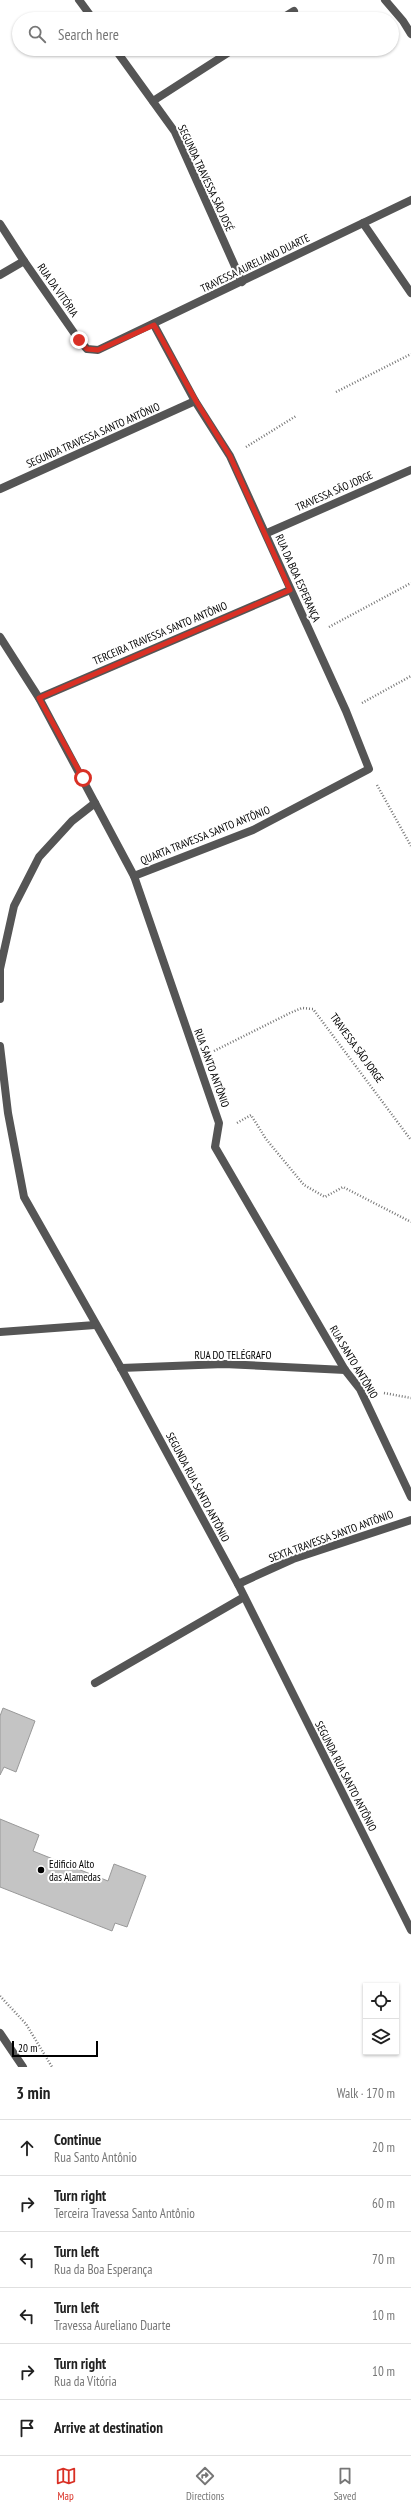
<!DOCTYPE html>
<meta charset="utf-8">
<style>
body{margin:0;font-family:"PT Sans Narrow",sans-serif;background:#f2f2f2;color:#222}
.controls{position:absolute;right:12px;bottom:12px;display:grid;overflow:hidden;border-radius:0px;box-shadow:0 1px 3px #0004}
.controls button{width:36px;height:36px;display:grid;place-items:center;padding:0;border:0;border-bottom:1px solid #e0e0e0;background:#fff;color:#222;font:20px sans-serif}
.scale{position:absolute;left:12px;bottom:10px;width:86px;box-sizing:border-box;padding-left:4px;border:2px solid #000;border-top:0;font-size:11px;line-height:14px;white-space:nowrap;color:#000;-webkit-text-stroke:3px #fff;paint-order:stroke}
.stop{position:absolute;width:12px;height:12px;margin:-9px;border:3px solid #d93025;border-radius:50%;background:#fff}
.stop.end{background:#d93025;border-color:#fff;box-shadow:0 1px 4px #0008}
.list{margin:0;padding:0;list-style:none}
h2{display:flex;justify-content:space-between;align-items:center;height:52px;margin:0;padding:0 16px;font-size:17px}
h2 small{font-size:13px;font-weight:400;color:#767676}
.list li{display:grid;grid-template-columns:26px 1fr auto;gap:12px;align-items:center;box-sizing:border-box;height:56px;padding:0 16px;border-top:1px solid #e0e0e0}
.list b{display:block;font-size:15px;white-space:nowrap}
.list p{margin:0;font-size:13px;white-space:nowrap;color:#767676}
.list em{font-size:13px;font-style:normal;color:#767676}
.icon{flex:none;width:22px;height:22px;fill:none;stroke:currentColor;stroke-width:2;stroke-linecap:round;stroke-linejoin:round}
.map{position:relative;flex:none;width:411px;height:2067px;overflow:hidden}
.search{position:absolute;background:#fff;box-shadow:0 1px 3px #0004;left:12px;right:12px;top:12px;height:44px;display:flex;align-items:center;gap:10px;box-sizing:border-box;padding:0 14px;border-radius:22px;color:#767676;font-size:15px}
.sheet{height:388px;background:#fff}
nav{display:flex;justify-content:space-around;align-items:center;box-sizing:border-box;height:56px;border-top:1px solid #e0e0e0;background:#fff;font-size:11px;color:#767676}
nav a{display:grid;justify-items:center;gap:2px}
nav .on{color:#d93025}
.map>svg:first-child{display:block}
.building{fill:#c4c4c4;stroke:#999}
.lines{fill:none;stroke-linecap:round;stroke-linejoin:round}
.path{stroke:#777;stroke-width:2.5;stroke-dasharray:1 2;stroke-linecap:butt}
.lane{stroke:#555;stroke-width:8}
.street{stroke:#555;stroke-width:8}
.route{stroke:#d93025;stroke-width:5}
.poi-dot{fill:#000;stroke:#fff;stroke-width:1.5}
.labels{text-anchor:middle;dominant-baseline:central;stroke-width:4;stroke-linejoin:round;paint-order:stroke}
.street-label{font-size:11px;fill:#000;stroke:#fff}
.poi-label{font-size:11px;fill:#000;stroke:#fff;text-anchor:start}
</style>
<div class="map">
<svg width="411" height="2067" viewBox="0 0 411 2067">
<rect width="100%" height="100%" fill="#fff"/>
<g class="building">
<path d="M3,1708L35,1721L16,1772L4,1767L0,1775V1716Z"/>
<path d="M0,1819L39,1835L33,1851L108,1881L114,1864L146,1876L127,1927L115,1923L112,1931L0,1887Z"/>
</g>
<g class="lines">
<g class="path">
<path d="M336,392L411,354"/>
<path d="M246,447L296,416"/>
<path d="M329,627L411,583"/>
<path d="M362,703L411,676"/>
<path d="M377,785L411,846"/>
<path d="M214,1051L290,1013L302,1008L313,1009L411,1140"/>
<path d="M237,1123L251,1115L266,1139L304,1185L325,1197L343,1187L411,1222"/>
<path d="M384,1393L411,1398"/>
<path d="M0,1996L26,2024L52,2067"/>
</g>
<g class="lane">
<path d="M281,19L294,11"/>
<path d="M153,101L234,49"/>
<path d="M363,223L411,293"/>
<path d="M24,261L79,340L87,349L98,350L411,200"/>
<path d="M267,533L411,470"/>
<path d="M134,876L219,1123L215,1147L345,1370L360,1389L411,1497"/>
<path d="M121,1368L224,1364L345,1370"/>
<path d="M238,1584L293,1559L411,1520"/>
<path d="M95,1683L244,1597"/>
</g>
<g class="street">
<path d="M79,0L93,19"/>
<path d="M385,0L403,21L411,34"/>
<path d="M115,49L175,132L242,282"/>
<path d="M0,224L24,261L0,275"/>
<path d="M0,489L195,401"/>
<path d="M0,637L39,698L134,876L253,830L369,769L346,711L230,456L195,401L154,325"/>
<path d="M39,698L290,590"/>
<path d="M0,999V969L14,906L39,857L72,821L95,803"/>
<path d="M0,1046L8,1113L24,1197L121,1368L238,1584L411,1930"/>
<path d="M0,1332L95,1325"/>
<path d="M0,2033L23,2067"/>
</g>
</g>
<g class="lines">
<path class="route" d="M79,340L87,349L98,350L154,325L196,401L230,456L290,590L39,698L83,778"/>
</g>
<circle class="poi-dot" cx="41" cy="1870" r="4"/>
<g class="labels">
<g class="street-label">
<text transform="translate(206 178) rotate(65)">SEGUNDA TRAVESSA SÃO JOSÉ</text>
<text transform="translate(255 263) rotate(-26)">TRAVESSA AURELIANO DUARTE</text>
<text transform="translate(58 290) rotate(55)">RUA DA VITÓRIA</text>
<text transform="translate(93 435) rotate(-24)">SEGUNDA TRAVESSA SANTO ANTÔNIO</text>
<text transform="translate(334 491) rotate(-24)">TRAVESSA SÃO JORGE</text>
<text transform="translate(298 578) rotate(66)">RUA DA BOA ESPERANÇA</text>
<text transform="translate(160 633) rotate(-23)">TERCEIRA TRAVESSA SANTO ANTÔNIO</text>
<text transform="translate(205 835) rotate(-22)">QUARTA TRAVESSA SANTO ANTÔNIO</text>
<text transform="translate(357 1048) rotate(54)">TRAVESSA SÃO JORGE</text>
<text transform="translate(212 1068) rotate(70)">RUA SANTO ANTÔNIO</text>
<text x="233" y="1355">RUA DO TELÉGRAFO</text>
<text transform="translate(354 1362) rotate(59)">RUA SANTO ANTÔNIO</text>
<text transform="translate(198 1487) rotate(62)">SEGUNDA RUA SANTO ANTÔNIO</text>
<text transform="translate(331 1536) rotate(-20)">SEXTA TRAVESSA SANTO ANTÔNIO</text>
<text transform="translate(346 1776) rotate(63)">SEGUNDA RUA SANTO ANTÔNIO</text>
</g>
<g class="poi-label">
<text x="49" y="1864">Edificio Alto<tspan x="49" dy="13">das Alamedas</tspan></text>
</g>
</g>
</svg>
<div class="controls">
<button><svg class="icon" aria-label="locate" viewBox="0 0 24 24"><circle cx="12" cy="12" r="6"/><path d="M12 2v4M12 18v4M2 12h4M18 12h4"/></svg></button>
<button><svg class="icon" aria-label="layers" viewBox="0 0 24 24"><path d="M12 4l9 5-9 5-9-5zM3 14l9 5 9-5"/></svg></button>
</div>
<div class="scale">20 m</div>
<div class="stop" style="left:83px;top:778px"></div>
<div class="stop end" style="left:79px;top:340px"></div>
<div class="search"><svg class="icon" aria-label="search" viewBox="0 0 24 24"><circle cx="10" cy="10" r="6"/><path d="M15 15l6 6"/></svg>Search here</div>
</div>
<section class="sheet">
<h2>3 min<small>Walk · 170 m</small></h2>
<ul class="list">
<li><svg class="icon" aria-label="ahead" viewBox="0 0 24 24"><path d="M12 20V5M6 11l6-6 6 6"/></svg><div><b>Continue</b><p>Rua Santo Antônio</p></div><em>20 m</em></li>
<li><svg class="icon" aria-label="right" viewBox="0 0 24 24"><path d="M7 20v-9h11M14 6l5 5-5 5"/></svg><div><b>Turn right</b><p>Terceira Travessa Santo Antônio</p></div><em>60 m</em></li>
<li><svg class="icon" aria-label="left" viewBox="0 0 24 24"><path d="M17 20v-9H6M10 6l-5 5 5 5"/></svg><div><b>Turn left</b><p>Rua da Boa Esperança</p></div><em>70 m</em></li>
<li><svg class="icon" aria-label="left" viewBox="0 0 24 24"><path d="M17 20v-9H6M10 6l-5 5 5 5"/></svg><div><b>Turn left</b><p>Travessa Aureliano Duarte</p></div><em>10 m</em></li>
<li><svg class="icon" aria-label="right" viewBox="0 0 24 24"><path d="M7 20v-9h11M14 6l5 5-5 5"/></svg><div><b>Turn right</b><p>Rua da Vitória</p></div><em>10 m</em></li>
<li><svg class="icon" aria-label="arrive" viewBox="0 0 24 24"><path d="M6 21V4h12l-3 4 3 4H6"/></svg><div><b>Arrive at destination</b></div></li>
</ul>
</section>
<nav>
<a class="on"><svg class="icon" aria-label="map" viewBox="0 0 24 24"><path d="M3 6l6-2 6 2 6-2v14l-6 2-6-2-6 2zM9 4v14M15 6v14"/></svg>Map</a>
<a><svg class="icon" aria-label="directions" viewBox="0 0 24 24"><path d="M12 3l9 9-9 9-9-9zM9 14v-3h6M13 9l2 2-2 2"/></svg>Directions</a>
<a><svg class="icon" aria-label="saved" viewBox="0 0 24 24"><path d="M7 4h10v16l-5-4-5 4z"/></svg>Saved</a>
</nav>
